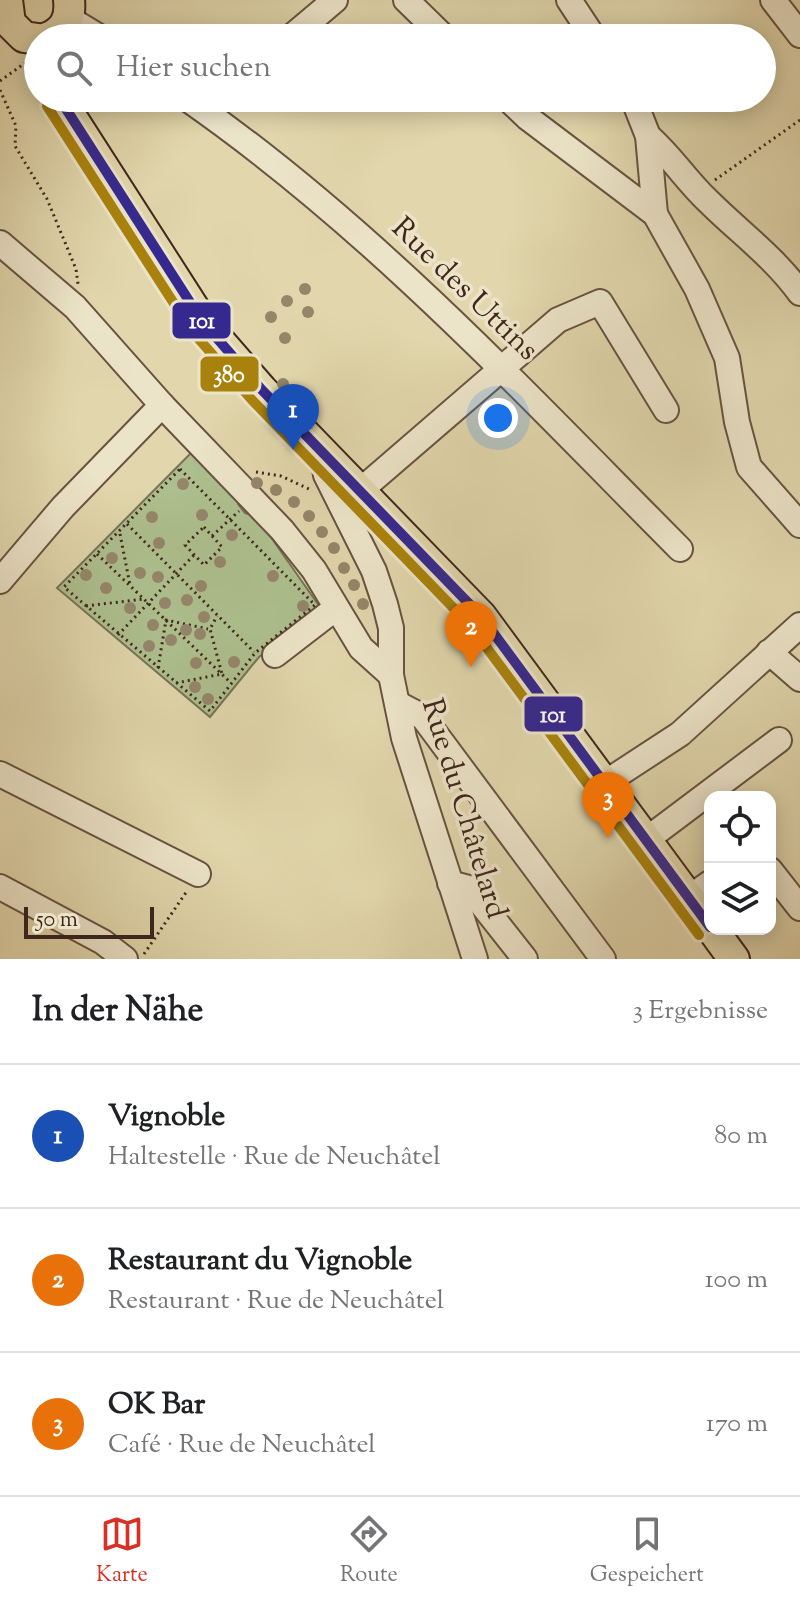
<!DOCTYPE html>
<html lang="de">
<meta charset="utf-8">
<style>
body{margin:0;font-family:"Sorts Mill Goudy",serif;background:#f6f6f6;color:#202124}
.controls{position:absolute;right:24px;bottom:24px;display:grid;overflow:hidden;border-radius:16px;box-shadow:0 4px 20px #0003}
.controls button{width:72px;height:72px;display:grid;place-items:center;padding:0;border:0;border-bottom:2px solid #e0e0e0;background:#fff;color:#202124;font:40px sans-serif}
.scale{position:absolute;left:24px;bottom:20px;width:130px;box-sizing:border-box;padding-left:8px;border:4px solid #40271d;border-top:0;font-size:22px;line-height:28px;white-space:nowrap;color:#40271d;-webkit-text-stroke:6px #ece4c9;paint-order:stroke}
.you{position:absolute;left:498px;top:418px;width:28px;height:28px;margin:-20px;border:6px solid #fff;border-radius:50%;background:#1a73e8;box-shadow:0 0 0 12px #1a73e833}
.badge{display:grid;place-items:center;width:52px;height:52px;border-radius:50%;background:#d93025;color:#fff;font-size:26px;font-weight:700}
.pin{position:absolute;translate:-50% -66px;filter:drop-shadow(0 2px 4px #0008)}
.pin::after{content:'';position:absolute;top:42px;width:28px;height:24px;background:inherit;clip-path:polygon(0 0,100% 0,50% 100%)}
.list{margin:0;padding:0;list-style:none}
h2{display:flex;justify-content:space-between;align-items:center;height:104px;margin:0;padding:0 32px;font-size:34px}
h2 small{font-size:26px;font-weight:400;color:#757577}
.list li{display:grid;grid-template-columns:52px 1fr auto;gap:24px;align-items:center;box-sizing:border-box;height:144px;padding:0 32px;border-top:2px solid #e0e0e0}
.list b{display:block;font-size:30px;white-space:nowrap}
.list p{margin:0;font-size:26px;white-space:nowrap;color:#757577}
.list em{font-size:26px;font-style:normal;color:#757577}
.icon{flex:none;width:44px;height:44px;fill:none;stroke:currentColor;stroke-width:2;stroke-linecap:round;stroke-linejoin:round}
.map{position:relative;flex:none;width:800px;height:959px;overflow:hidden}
.search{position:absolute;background:#fff;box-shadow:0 4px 20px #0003;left:24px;right:24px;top:24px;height:88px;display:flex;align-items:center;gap:20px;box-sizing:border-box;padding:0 28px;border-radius:44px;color:#757577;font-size:30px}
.sheet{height:536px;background:#fff}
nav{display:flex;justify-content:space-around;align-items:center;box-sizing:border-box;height:112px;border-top:2px solid #e0e0e0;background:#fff;font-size:22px;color:#757577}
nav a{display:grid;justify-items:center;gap:4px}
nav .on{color:#d93025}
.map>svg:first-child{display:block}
.green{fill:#adbf8e;stroke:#767356;stroke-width:2}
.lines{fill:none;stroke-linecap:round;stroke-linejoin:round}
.minor-casing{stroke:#685341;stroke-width:28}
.major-casing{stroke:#40271d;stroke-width:34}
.path{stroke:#40271d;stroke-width:3;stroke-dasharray:2 4;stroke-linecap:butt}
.minor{stroke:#ece4c9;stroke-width:24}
.major{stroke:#e1d6ac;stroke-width:30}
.bus-1-casing{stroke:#ece4c9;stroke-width:16}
.bus-2-casing{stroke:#ece4c9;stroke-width:16}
.bus-1{stroke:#352990;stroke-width:10}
.bus-2{stroke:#a9820d;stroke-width:10}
.tree{fill:#95866a}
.labels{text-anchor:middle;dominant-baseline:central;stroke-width:7;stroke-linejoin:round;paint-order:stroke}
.street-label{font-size:30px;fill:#40271d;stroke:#ece4c9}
.line-badge{stroke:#ece4c9;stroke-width:3}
.badge-label{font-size:22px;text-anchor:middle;font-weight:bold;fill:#fff}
</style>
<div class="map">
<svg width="800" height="959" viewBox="0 0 800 959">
<rect width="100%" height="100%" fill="#e1d6ac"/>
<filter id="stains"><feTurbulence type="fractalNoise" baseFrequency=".0025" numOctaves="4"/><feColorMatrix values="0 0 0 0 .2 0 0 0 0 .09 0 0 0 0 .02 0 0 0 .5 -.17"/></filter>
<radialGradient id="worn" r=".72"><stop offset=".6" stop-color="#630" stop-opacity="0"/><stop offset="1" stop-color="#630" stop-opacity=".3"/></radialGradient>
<path class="green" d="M193,451L240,501L238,504L245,513L256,516L322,610L259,657L210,717L57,588Z"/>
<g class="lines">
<defs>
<g id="minor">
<path d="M406,0L445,38"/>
<path d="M569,0L594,38"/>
<path d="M773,0L800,35"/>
<path d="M68,18L101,38"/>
<path d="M290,38L335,0"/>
<path d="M186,98C370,226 523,391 680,549"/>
<path d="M507,98L528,118L655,214L697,289L727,358L737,422L749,467L800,525"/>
<path d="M633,98L648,136L655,214"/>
<path d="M648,136C671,156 686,180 707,200C739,232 773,256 800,293"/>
<path d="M0,243L75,307L162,405L282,530L314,570L361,648L391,675"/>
<path d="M322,452L326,475L374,571L385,604L391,628V675L404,738L475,959"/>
<path d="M361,490L558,320L600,302L666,410"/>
<path d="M0,581L63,507L162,405"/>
<path d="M769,652L800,679"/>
<path d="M275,655L336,608"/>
<path d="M398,704L423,717L603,959"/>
<path d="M0,774L198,874"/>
<path d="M605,783L680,734L800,625"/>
<path d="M646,840L779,740"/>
<path d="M770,870L800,908"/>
<path d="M450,883L469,888L525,959"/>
<path d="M0,887L103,942L125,959"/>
<path d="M689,898L710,883"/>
</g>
<g id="major">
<path d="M7,0L10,23L24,37L38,39"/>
<path d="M47,38C65,31 71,18 69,0"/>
<path d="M59,98L202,321L262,390L481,616L710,927"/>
<path d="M712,929L734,959"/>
</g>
</defs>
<use href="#minor" class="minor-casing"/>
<use href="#major" class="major-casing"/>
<g class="path">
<path d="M0,81L25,63"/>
<path d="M0,90L16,126L15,146L47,199L76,269L78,284"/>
<path d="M715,180L800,120"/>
<path d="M180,469L315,605L255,653L210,711L64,587Z"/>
<path d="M256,472L281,476L309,489"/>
<path d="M127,524L254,652"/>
<path d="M204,527L222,547L204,565L185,545Z"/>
<path d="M120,534L130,585"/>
<path d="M212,536L239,511"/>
<path d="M97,554L231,683"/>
<path d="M86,606L144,599"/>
<path d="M118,635L194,555"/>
<path d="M158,668L166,620L208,629"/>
<path d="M176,683L222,674L210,629L217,616"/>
<path d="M144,954L187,891"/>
</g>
<use href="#minor" class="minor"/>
<use href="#major" class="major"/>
<defs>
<path id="bus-1" d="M59,98L202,321L262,390L481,616L710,927"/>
<path id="bus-2" d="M47,106L191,330L252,400L470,625L699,935"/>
</defs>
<use href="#bus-1" class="bus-1-casing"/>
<use href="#bus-2" class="bus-2-casing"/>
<use href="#bus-1" class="bus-1"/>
<use href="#bus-2" class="bus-2"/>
</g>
<g class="tree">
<circle cx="305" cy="289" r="6"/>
<circle cx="287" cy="301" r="6"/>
<circle cx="308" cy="312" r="6"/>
<circle cx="271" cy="317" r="6"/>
<circle cx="285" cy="338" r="6"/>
<circle cx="283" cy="384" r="6"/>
<circle cx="257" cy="483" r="6"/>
<circle cx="183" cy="484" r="6"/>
<circle cx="276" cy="490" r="6"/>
<circle cx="294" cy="502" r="6"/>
<circle cx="202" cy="515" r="6"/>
<circle cx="309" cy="516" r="6"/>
<circle cx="152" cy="517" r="6"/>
<circle cx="322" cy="532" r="6"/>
<circle cx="232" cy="535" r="6"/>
<circle cx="159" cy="543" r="6"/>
<circle cx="334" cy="548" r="6"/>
<circle cx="112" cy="558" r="6"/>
<circle cx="220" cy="562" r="6"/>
<circle cx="344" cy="568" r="6"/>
<circle cx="140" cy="573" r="6"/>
<circle cx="86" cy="575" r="6"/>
<circle cx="273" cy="576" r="6"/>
<circle cx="158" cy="577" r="6"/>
<circle cx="354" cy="585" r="6"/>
<circle cx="201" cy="586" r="6"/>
<circle cx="106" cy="588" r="6"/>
<circle cx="187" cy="600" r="6"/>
<circle cx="165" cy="603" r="6"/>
<circle cx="363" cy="604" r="6"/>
<circle cx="303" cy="606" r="6"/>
<circle cx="130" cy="608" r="6"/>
<circle cx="204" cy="617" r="6"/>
<circle cx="153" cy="625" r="6"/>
<circle cx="186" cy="630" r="6"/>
<circle cx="200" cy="634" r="6"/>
<circle cx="171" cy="640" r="6"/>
<circle cx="149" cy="646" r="6"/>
<circle cx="234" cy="662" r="6"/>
<circle cx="196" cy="663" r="6"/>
<circle cx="195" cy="687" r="6"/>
<circle cx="208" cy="699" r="6"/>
</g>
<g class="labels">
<g class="street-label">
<text transform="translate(464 290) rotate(44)">Rue des Uttins</text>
<text transform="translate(463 809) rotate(73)">Rue du Châtelard</text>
</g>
</g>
<g class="line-badge">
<rect x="171" y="301" width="61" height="39" rx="8" fill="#352990"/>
<rect x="199" y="355" width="61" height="38" rx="8" fill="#a9820d"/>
<rect x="523" y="695" width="61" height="38" rx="8" fill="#352990"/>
</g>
<g class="badge-label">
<text x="202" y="328">101</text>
<text x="229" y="382">380</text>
<text x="553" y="722">101</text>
</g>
<rect width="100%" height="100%" filter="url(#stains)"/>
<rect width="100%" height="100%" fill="url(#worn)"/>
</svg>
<div class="controls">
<button><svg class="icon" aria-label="locate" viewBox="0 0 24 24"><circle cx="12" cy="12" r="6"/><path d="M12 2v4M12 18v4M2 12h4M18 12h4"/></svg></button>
<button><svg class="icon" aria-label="layers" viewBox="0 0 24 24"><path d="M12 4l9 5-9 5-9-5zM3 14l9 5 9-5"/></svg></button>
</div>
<div class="scale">50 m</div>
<div class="you"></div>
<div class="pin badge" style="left:293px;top:450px;background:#1a4fb4">1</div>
<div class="pin badge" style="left:471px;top:667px;background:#e8710a">2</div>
<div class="pin badge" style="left:608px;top:838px;background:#e8710a">3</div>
<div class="search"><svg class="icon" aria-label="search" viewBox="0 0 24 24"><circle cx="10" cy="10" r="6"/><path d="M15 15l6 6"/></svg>Hier suchen</div>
</div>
<section class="sheet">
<h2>In der Nähe<small>3 Ergebnisse</small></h2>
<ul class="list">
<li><span class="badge" style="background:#1a4fb4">1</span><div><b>Vignoble</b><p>Haltestelle · Rue de Neuchâtel</p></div><em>80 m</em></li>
<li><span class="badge" style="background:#e8710a">2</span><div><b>Restaurant du Vignoble</b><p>Restaurant · Rue de Neuchâtel</p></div><em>100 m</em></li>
<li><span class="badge" style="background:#e8710a">3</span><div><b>OK Bar</b><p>Café · Rue de Neuchâtel</p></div><em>170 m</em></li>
</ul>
</section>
<nav>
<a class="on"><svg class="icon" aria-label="map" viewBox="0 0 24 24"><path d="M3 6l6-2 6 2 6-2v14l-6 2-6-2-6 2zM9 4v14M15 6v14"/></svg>Karte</a>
<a><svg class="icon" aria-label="directions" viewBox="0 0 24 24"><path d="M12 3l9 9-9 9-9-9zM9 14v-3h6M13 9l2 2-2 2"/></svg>Route</a>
<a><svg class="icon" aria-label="saved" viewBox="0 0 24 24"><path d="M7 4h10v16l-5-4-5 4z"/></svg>Gespeichert</a>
</nav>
